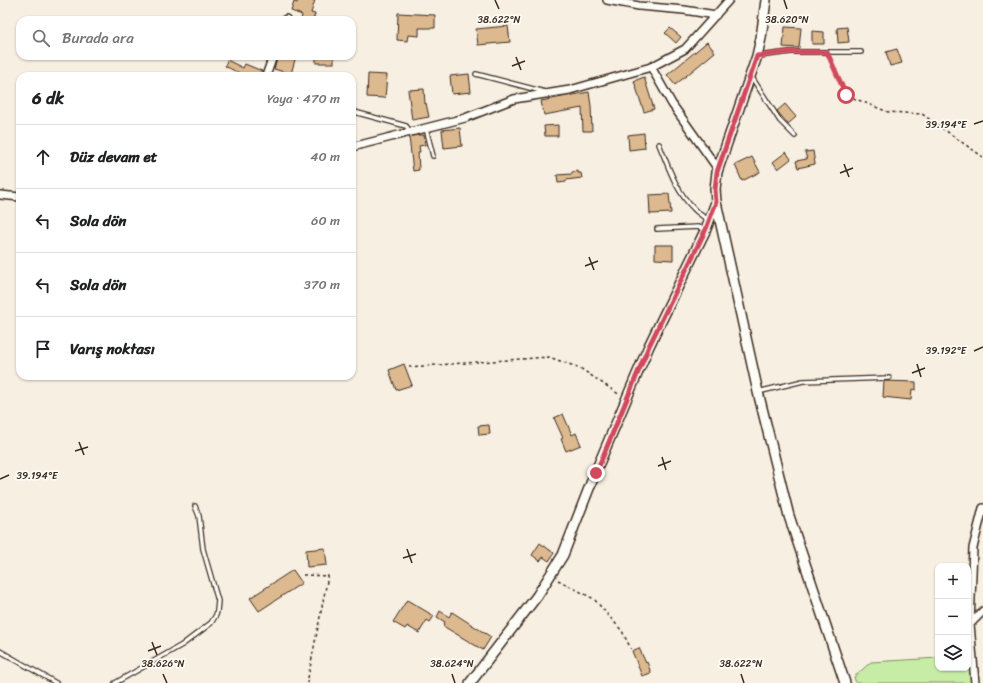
<!DOCTYPE html>
<html lang="tr">
<meta charset="utf-8">
<style>
body{margin:0;font-family:Sriracha,sans-serif;background:#f6f6f6;color:#202124}
.controls{position:absolute;right:12px;bottom:12px;display:grid;overflow:hidden;border-radius:8px;box-shadow:0 1px 3px #0004}
.controls button{width:36px;height:36px;display:grid;place-items:center;padding:0;border:0;border-bottom:1px solid #e0e0e0;background:#fff;color:#202124;font:20px sans-serif}
.stop{position:absolute;width:12px;height:12px;margin:-9px;border:3px solid #d1495b;border-radius:50%;background:#fff}
.stop.end{background:#d1495b;border-color:#fff;box-shadow:0 1px 4px #0008}
.list{margin:0;padding:0;list-style:none}
h2{display:flex;justify-content:space-between;align-items:center;height:52px;margin:0;padding:0 16px;font-size:17px}
h2 small{font-size:13px;font-weight:400;color:#757577}
.list li{display:grid;grid-template-columns:26px 1fr auto;gap:12px;align-items:center;box-sizing:border-box;height:64px;padding:0 16px;border-top:1px solid #e0e0e0}
.list b{display:block;font-size:15px;white-space:nowrap}
.list em{font-size:13px;font-style:normal;color:#757577}
.icon{flex:none;width:22px;height:22px;fill:none;stroke:currentColor;stroke-width:2;stroke-linecap:round;stroke-linejoin:round}
.map{position:relative;flex:none;width:983px;height:683px;overflow:hidden}
.search{position:absolute;background:#fff;box-shadow:0 1px 3px #0004;left:16px;top:16px;width:340px;height:44px;display:flex;align-items:center;gap:10px;box-sizing:border-box;padding:0 14px;border-radius:12px;color:#757577;font-size:15px}
.panel{position:absolute;background:#fff;box-shadow:0 1px 3px #0004;left:16px;top:72px;width:340px;height:308px;border-radius:12px}
.map>svg:first-child{display:block}
.green{fill:#c7eca6;stroke:#818b62}
.building{fill:#ddb98f;stroke:#3b2a1e}
.lines{fill:none;stroke-linecap:round;stroke-linejoin:round}
.service-casing{stroke:#3b2a1e;stroke-width:6}
.minor-casing{stroke:#3b2a1e;stroke-width:10}
.tertiary-casing{stroke:#3b2a1e;stroke-width:12}
.path{stroke:#3b2a1e;stroke-width:1.5;stroke-dasharray:3 3;stroke-linecap:butt}
.service{stroke:#fdfcf7;stroke-width:3.5}
.minor{stroke:#fdfcf7;stroke-width:7}
.tertiary{stroke:#fdfcf7;stroke-width:9}
.route{stroke:#d1495b;stroke-width:5}
.ticks{fill:none;stroke:#3b2a1e;stroke-width:1.5}
.ticks-label{font-size:10px;text-anchor:middle;fill:#3b2a1e;stroke:#fdfcf7;stroke-width:3.5;stroke-linejoin:round;paint-order:stroke}
</style>
<div class="map">
<svg width="983" height="683" viewBox="0 0 983 683">
<rect width="100%" height="100%" fill="#f7efe2"/>
<filter id="ink" filterUnits="userSpaceOnUse"><feTurbulence type="fractalNoise" baseFrequency=".025" numOctaves="2"/><feDisplacementMap in="SourceGraphic" scale="8" xChannelSelector="R" yChannelSelector="G"/><feConvolveMatrix kernelMatrix="1 2 1 2 8 2 1 2 1" color-interpolation-filters="sRGB"/></filter>
<g filter="url(#ink)">
<path class="green" d="M968,656L971,683H856L854,677L871,662L938,658V668H968Z"/>
<g class="building">
<path d="M298,0H315L311,13L315,14L313,20H301L302,15L291,11L294,2L297,3Z"/>
<path d="M398,13L435,15V28H419V36L408,35L407,41L397,40Z"/>
<path d="M508,26L510,42L478,45L476,29Z"/>
<path d="M785,27L801,28L799,48L783,47Z"/>
<path d="M847,27L849,42L838,43L837,28Z"/>
<path d="M670,28L681,37L676,43L665,33Z"/>
<path d="M812,31L824,32V44H812Z"/>
<path d="M707,42L715,52L675,85L667,75Z"/>
<path d="M897,49L902,63L890,66L886,52Z"/>
<path d="M278,56H296L291,74L274,69Z"/>
<rect x="316" y="56" width="18" height="7"/>
<path d="M227,60L243,68L245,64L262,71L260,76H240L241,74L225,66Z"/>
<path d="M368,74L387,75L385,98L367,97Z"/>
<path d="M469,74L471,92L452,94L450,76Z"/>
<path d="M644,77L654,109L644,112L634,81Z"/>
<path d="M424,89L425,104L426,103L429,117L412,120L408,90Z"/>
<path d="M589,92L591,106L592,131H583L582,108L544,115L541,101Z"/>
<path d="M785,104L796,117L788,124L777,111Z"/>
<path d="M558,125V136H545L544,126Z"/>
<path d="M460,128L462,146L444,148L442,130Z"/>
<path d="M644,133L645,148L629,150L628,135Z"/>
<path d="M417,135H424L425,145L419,146L420,152H418L419,170L413,171L409,137Z"/>
<path d="M813,151L815,164L798,168L796,161L807,159L805,152Z"/>
<path d="M786,152L791,159L778,169L773,162Z"/>
<path d="M752,157L760,172L742,181L735,165Z"/>
<path d="M578,171V173H581L582,178L566,180V182L558,183L557,175L572,174V172Z"/>
<path d="M669,194L671,213L650,214L649,195Z"/>
<path d="M655,245H673V260L655,259Z"/>
<path d="M404,364L412,385L396,390L389,370Z"/>
<path d="M884,381L916,382V390L912,389L911,400L883,397Z"/>
<path d="M563,414L572,435L576,433L581,445L566,451L561,439L563,438L554,418Z"/>
<path d="M489,425L490,434L479,435L478,426Z"/>
<path d="M540,543L554,553L549,561L543,557L540,561L532,555Z"/>
<path d="M325,548L327,565L307,567L306,550Z"/>
<path d="M293,570L302,583L259,611L250,598Z"/>
<path d="M407,600L434,616L430,622L427,620L419,633L407,626L405,629L393,622Z"/>
<path d="M440,611L449,617L452,612L491,637L483,650L443,626L445,622L437,617Z"/>
<path d="M639,648L646,663L647,662L651,673L642,676L632,651Z"/>
</g>
<g class="lines">
<defs>
<g id="service">
<path d="M759,56L790,52H861"/>
<path d="M476,74L545,92"/>
<path d="M751,76L780,121L795,136"/>
<path d="M352,110L358,113L406,126L411,132"/>
<path d="M426,128L433,156"/>
<path d="M659,144C668,166 676,191 693,208C697,213 703,216 708,220"/>
<path d="M657,229L698,227L705,229"/>
<path d="M758,392L803,381L889,378"/>
<path d="M0,651L56,683"/>
<path d="M115,683L182,645L211,623L216,615L217,611L218,601L203,549L199,516L195,506"/>
</g>
<g id="minor">
<path d="M607,0L639,6L684,10L716,15"/>
<path d="M286,20V19"/>
<path d="M651,67L672,104L718,169"/>
<path d="M266,76L273,56"/>
<path d="M352,147L465,118L514,99L570,90L651,67L685,49L729,0"/>
<path d="M0,195L20,197"/>
<path d="M970,624L973,548L983,508"/>
<path d="M975,683L970,624L983,611"/>
</g>
<g id="tertiary">
<path d="M766,0L761,38L757,56L717,172L715,189L716,202L758,392L789,516L845,683"/>
<path d="M470,683L537,596L563,555L595,473L649,346L706,229L716,202"/>
</g>
</defs>
<use href="#service" class="service-casing"/>
<use href="#minor" class="minor-casing"/>
<use href="#tertiary" class="tertiary-casing"/>
<g class="path">
<path d="M830,58L846,95L888,112L922,114L983,157"/>
<path d="M409,367L549,357L580,368L620,395"/>
<path d="M303,575L328,576L307,683"/>
<path d="M558,580L594,599L622,631L631,649"/>
</g>
<use href="#service" class="service"/>
<use href="#minor" class="minor"/>
<use href="#tertiary" class="tertiary"/>
</g>
</g>
<g class="lines" filter="url(#ink)">
<path class="route" d="M596,473L649,346L706,229L716,202L715,189L717,172L757,56L790,52H827L846,95"/>
</g>
<path class="ticks" d="M495,0L499,9M784,0L787,9M516,57L521,70M512,66L525,61M974,124L983,121M844,164L849,177M840,173L853,168M589,257L594,270M585,266L598,261M974,351L983,347M917,364L921,377M912,373L925,368M79,442L84,455M75,451L88,447M662,457L666,470M658,466L671,461M0,479L9,475M407,549L412,563M403,558L416,554M152,642L157,655M148,651L161,646M163,674L167,683M452,674L455,683M741,674L744,683"/>
<g class="ticks-label">
<text x="787" y="23">38.620°N</text>
<text x="499" y="23">38.622°N</text>
<text x="946" y="128">39.194°E</text>
<text x="946" y="354">39.192°E</text>
<text x="37" y="479">39.194°E</text>
<text x="163" y="667">38.626°N</text>
<text x="452" y="667">38.624°N</text>
<text x="741" y="667">38.622°N</text>
</g>
</svg>
<div class="controls">
<button>+</button>
<button>−</button>
<button><svg class="icon" aria-label="layers" viewBox="0 0 24 24"><path d="M12 4l9 5-9 5-9-5zM3 14l9 5 9-5"/></svg></button>
</div>
<div class="stop" style="left:846px;top:95px"></div>
<div class="stop end" style="left:596px;top:473px"></div>
<div class="search"><svg class="icon" aria-label="search" viewBox="0 0 24 24"><circle cx="10" cy="10" r="6"/><path d="M15 15l6 6"/></svg>Burada ara</div>
<section class="panel">
<h2>6 dk<small>Yaya · 470 m</small></h2>
<ul class="list">
<li><svg class="icon" aria-label="ahead" viewBox="0 0 24 24"><path d="M12 20V5M6 11l6-6 6 6"/></svg><div><b>Düz devam et</b></div><em>40 m</em></li>
<li><svg class="icon" aria-label="left" viewBox="0 0 24 24"><path d="M17 20v-9H6M10 6l-5 5 5 5"/></svg><div><b>Sola dön</b></div><em>60 m</em></li>
<li><svg class="icon" aria-label="left" viewBox="0 0 24 24"><path d="M17 20v-9H6M10 6l-5 5 5 5"/></svg><div><b>Sola dön</b></div><em>370 m</em></li>
<li><svg class="icon" aria-label="arrive" viewBox="0 0 24 24"><path d="M6 21V4h12l-3 4 3 4H6"/></svg><div><b>Varış noktası</b></div></li>
</ul>
</section>
</div>
